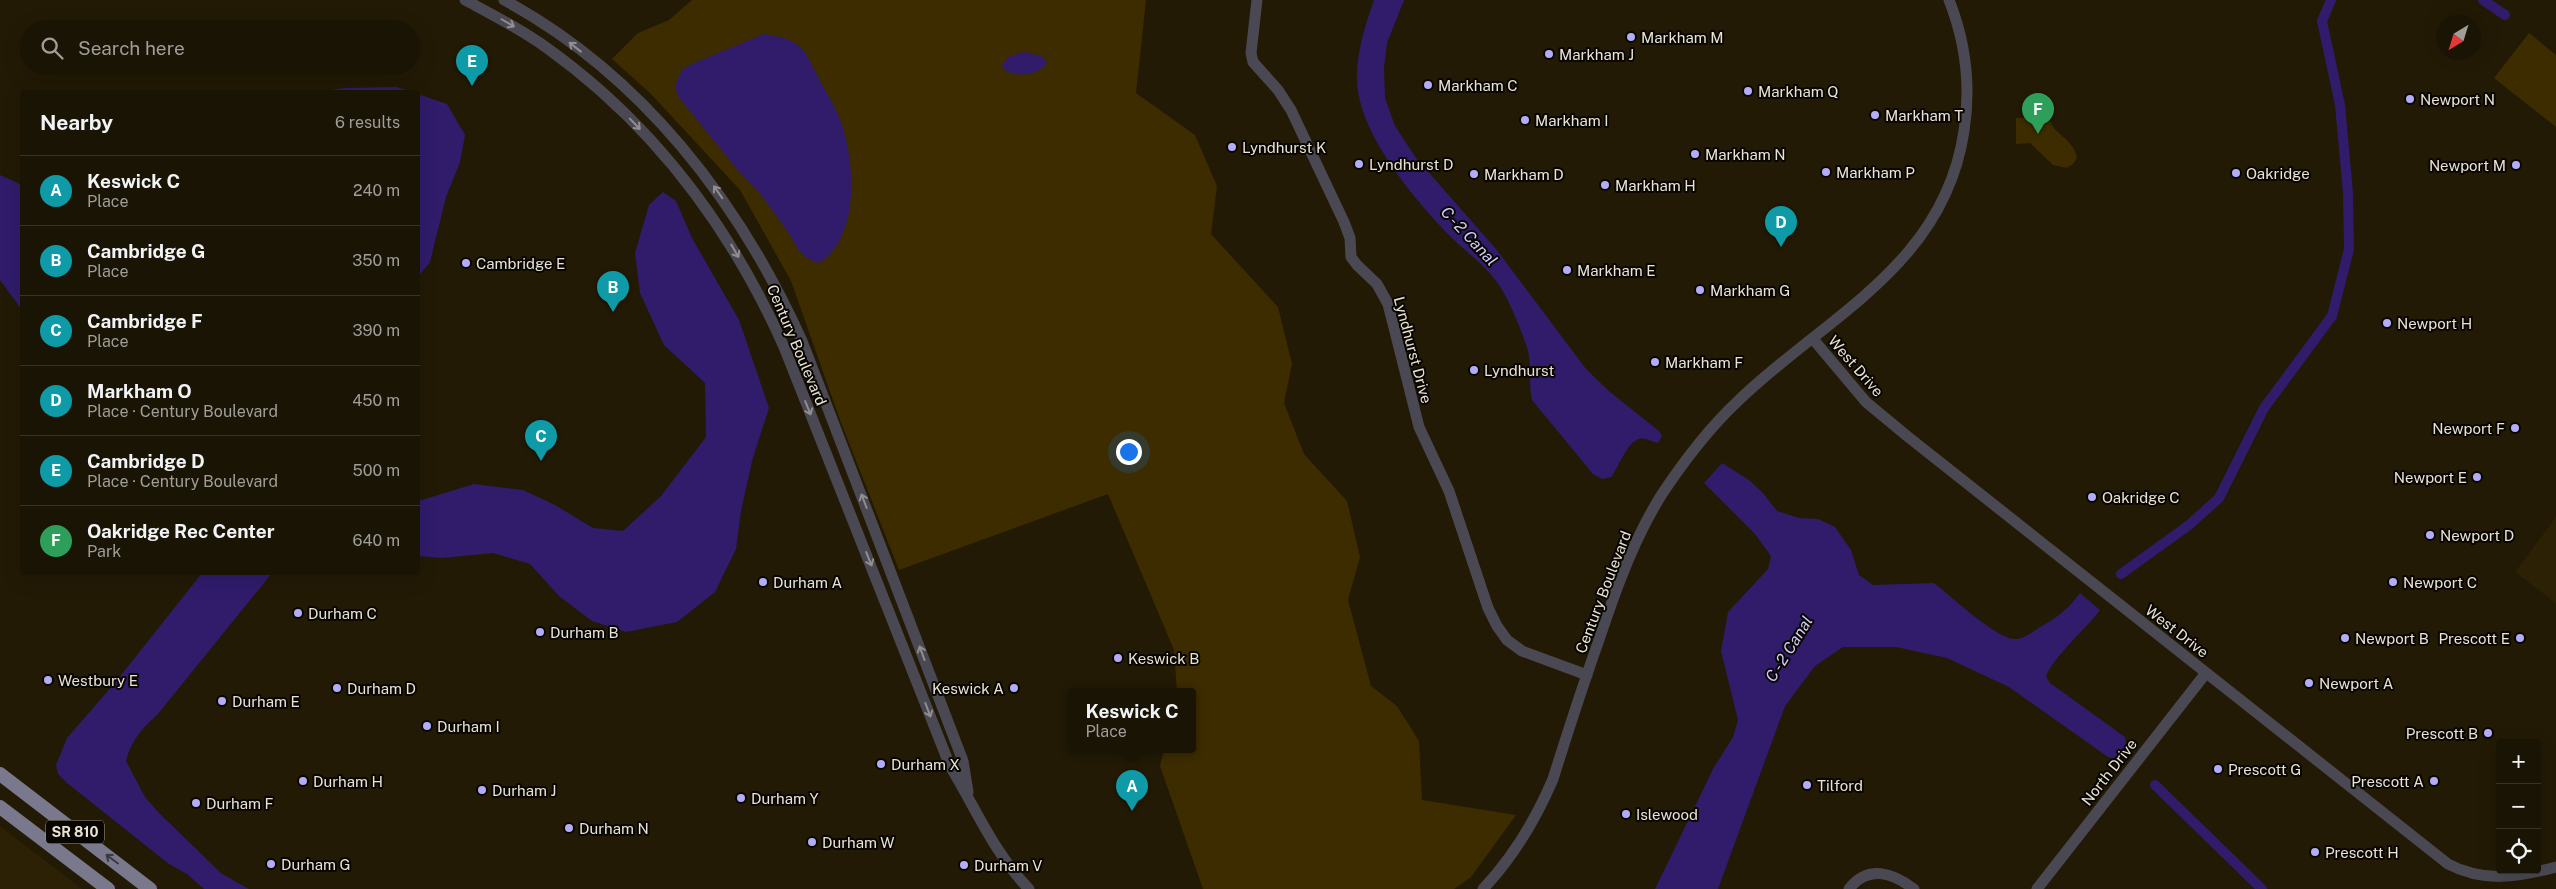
<!DOCTYPE html>
<meta charset="utf-8">
<style>
body{margin:0;font-family:"Public Sans",sans-serif;background:#231d0e;color:#f1f3f6}
.controls{position:absolute;right:15px;bottom:15px;display:grid;overflow:hidden;border-radius:5px;box-shadow:0 5px 20px #0002}
.controls button{width:45px;height:45px;display:grid;place-items:center;padding:0;border:0;border-bottom:1px solid #383326;background:#1a1404;color:#f1f3f6;font:25px sans-serif}
.compass{position:absolute;left:2436px;top:15px;width:45px;height:45px;border-radius:50%;background:#1a1404;box-shadow:0 5px 20px #0002;rotate:218deg}
.you{position:absolute;left:1128px;top:451px;width:18px;height:18px;margin:-12px;border:4px solid #fff;border-radius:50%;background:#1a73e8;box-shadow:0 0 0 8px #1a73e833}
.badge{display:grid;place-items:center;width:32px;height:32px;border-radius:50%;background:#db2777;color:#fff;font-size:16px;font-weight:700}
.pin{position:absolute;translate:-50% -41px;filter:drop-shadow(0 1px 2px #0008)}
.pin::after{content:'';position:absolute;top:26px;width:18px;height:15px;background:inherit;clip-path:polygon(0 0,100% 0,50% 100%)}
.popup{position:absolute;left:1068px;top:688px;width:128px;height:65px;box-sizing:border-box;display:grid;place-content:center;border-radius:5px;background:#1a1404;filter:drop-shadow(0 1px 4px #0005);font-size:16px;white-space:nowrap;color:#9f9e9a}
.popup b{font-size:19px;color:#f1f3f6}
.popup::after{content:'';position:absolute;left:50%;top:100%;margin-left:-10px;border:10px solid transparent;border-top-color:#1a1404}
.list{margin:0;padding:0;list-style:none}
h2{display:flex;justify-content:space-between;align-items:center;height:65px;margin:0;padding:0 20px;font-size:21px}
h2 small{font-size:16px;font-weight:400;color:#9f9e9a}
.list li{display:grid;grid-template-columns:32px 1fr auto;gap:15px;align-items:center;box-sizing:border-box;height:70px;padding:0 20px;border-top:1px solid #383326}
.list b{display:block;font-size:19px;white-space:nowrap}
.list p{margin:0;font-size:16px;white-space:nowrap;color:#9f9e9a}
.list em{font-size:16px;font-style:normal;color:#9f9e9a}
.icon{flex:none;width:28px;height:28px;fill:none;stroke:currentColor;stroke-width:2;stroke-linecap:round;stroke-linejoin:round}
.map{position:relative;flex:none;width:2556px;height:889px;overflow:hidden}
.search{position:absolute;background:#1a1404;box-shadow:0 5px 20px #0002;left:20px;top:20px;width:400px;height:55px;display:flex;align-items:center;gap:12px;box-sizing:border-box;padding:0 18px;border-radius:28px;color:#9f9e9a;font-size:19px}
.panel{position:absolute;background:#1a1404;box-shadow:0 5px 20px #0002;left:20px;top:90px;width:400px;height:485px;border-radius:5px}
.map>svg:first-child{display:block}
.built{fill:#2c2104}
.green{fill:#3c2c00}
.water{fill:#301c6b}
.lines{fill:none;stroke-linecap:round;stroke-linejoin:round}
.canal{stroke:#301c6b;stroke-width:10}
.minor{stroke:#4a4953;stroke-width:11}
.major{stroke:#79788c;stroke-width:14}
.oneway{stroke:#928e8e}
.oneway2{stroke:#3b3940}
.poi-dot{fill:#b3adf9;stroke:#090601;stroke-width:2}
.labels{text-anchor:middle;dominant-baseline:central;stroke-width:4;stroke-linejoin:round;paint-order:stroke}
.shield{fill:#090601;stroke:#a6a196;stroke-width:1}
.shield-label{font-size:14px;font-weight:bold;fill:#e9e3d6}
.poi-label{font-size:15px;fill:#e9e3d6;stroke:#090601;text-anchor:start}
.street-label{font-size:15px;fill:#e9e3d6;stroke:#090601}
.water-label{font-size:16px;font-style:italic;fill:#cfccfa;stroke:#090601}
</style>
<div class="map">
<svg width="2556" height="889" viewBox="0 0 2556 889">
<rect width="100%" height="100%" fill="#221a05"/>
<g class="built">
<path d="M2556,517V603L2515,572Z"/>
<path d="M0,826L82,889H0Z"/>
</g>
<g class="green">
<path d="M692,0H1146L1136,93L1195,135L1217,186L1211,234L1278,307L1292,364L1284,403L1304,454L1347,501L1360,557L1348,600L1371,686L1397,706L1419,741L1422,800L1516,815L1471,877L1454,889H1203L1160,766L1164,750H1192V692H1177L1174,650L1108,494L899,570L840,420L791,281L740,190L650,93L612,59L638,33L669,20Z"/>
<path d="M2529,33L2556,55V127L2494,78Z"/>
<path d="M2049,117C2052,135 2074,138 2077,158L2073,164L2067,168L2053,165L2030,143L2016,144V118Z"/>
</g>
<g class="water">
<path d="M1374,0H1404L1387,43L1384,67L1385,98L1395,126L1416,158L1496,249L1586,369L1610,392L1659,431L1662,436L1658,443C1652,442 1646,437 1639,439C1627,442 1619,467 1611,477L1602,479L1593,474L1532,400C1528,384 1532,367 1528,351C1522,331 1509,299 1497,282C1483,263 1462,249 1446,232C1411,195 1359,133 1357,81C1356,54 1365,25 1374,0Z"/>
<path d="M764,34C776,36 791,38 800,47C807,53 811,64 816,73C825,91 837,108 843,128C855,168 859,238 819,263L810,260L799,251L788,232L762,196L736,168L678,96L675,85L682,70L690,65Z"/>
<path d="M1024,52L1042,56L1047,63C1036,76 1018,78 1003,69L1002,65L1010,56Z"/>
<path d="M396,87L413,92H317L345,88Z"/>
<path d="M418,94L447,104L465,135L460,162L446,197L430,262L418,277Z"/>
<path d="M0,175L22,185V310L0,280Z"/>
<path d="M663,192L676,201L692,238L739,320L769,408L752,461L741,511L736,549L715,592L677,622L626,632L592,621L559,596L530,564L493,553L442,558L418,556V499L422,500L474,484L523,490L555,505L593,528L623,531L661,496L706,437L705,383L664,345L640,293L635,253L649,205Z"/>
<path d="M1722,463L1749,480L1763,493L1777,511L1799,518L1818,519L1835,527L1851,550L1859,575L1873,585L1934,583C1951,596 1994,637 2014,639C2023,640 2035,630 2042,626C2058,617 2069,608 2080,593L2100,610C2086,629 2051,659 2046,677L2050,683L2125,737L2126,745L2116,759L2108,757L2009,687L1947,658L1896,647H1843L1815,666L1785,706L1718,889H1655L1713,769L1733,737L1738,720L1721,651L1728,612L1768,569L1771,556L1755,534L1704,483Z"/>
<path d="M202,573H272L157,715C142,728 131,741 126,761L145,797L159,813L222,874L249,889H204L187,874L169,864L67,783L58,774L56,765L67,738L114,684Z"/>
</g>
<g class="lines">
<g class="canal">
<path d="M2483,0L2505,15"/>
<path d="M2121,574L2189,525L2219,498L2264,408L2332,316L2349,249L2348,193L2340,105L2322,21L2331,0"/>
<path d="M2155,785L2262,889"/>
</g>
<g class="minor">
<path d="M465,0C493,15 521,29 547,48C653,124 731,228 784,347L950,766C976,809 994,853 1029,889"/>
<path d="M504,0C641,74 739,201 802,341L963,761L968,792"/>
<path d="M1257,0L1251,53L1253,62L1278,90L1291,110L1344,222L1350,238L1351,257L1357,265L1377,284L1388,304L1419,427L1449,491L1488,608L1497,626L1507,640L1522,651L1587,675"/>
<path d="M1813,339L1866,402L1907,436L2448,864C2484,883 2518,877 2556,867"/>
<path d="M1483,889C1513,857 1536,819 1553,779C1568,731 1584,682 1601,634C1617,586 1635,537 1662,494C1684,461 1709,428 1738,401C1826,316 1944,266 1964,131C1971,86 1966,43 1949,0"/>
<path d="M1849,889C1868,864 1893,873 1914,889"/>
<path d="M2037,889L2206,673"/>
</g>
<g class="major">
<path d="M0,774L150,889"/>
<path d="M0,807L108,889"/>
</g>
</g>
<defs><path id="oneway-shaft" d="M-6 0H5M1.5-3L5.5 0L1.5 3" fill="none" stroke-width="1.6" stroke-linecap="round" stroke-linejoin="round" transform="scale(1.25)"/></defs>
<g class="oneway">
<use href="#oneway-shaft" transform="translate(508 23) rotate(30)"/>
<use href="#oneway-shaft" transform="translate(575 47) rotate(-142)"/>
<use href="#oneway-shaft" transform="translate(635 124) rotate(46)"/>
<use href="#oneway-shaft" transform="translate(718 192) rotate(-125)"/>
<use href="#oneway-shaft" transform="translate(735 251) rotate(60)"/>
<use href="#oneway-shaft" transform="translate(808 408) rotate(68)"/>
<use href="#oneway-shaft" transform="translate(864 501) rotate(-111)"/>
<use href="#oneway-shaft" transform="translate(869 559) rotate(68)"/>
<use href="#oneway-shaft" transform="translate(922 653) rotate(-110)"/>
<use href="#oneway-shaft" transform="translate(928 710) rotate(69)"/>
</g>
<use class="oneway2" href="#oneway-shaft" transform="translate(112 859) rotate(-143)"/>
<g class="poi-dot">
<circle cx="1631" cy="37" r="5"/>
<circle cx="1549" cy="54" r="5"/>
<circle cx="1428" cy="85" r="5"/>
<circle cx="1748" cy="91" r="5"/>
<circle cx="2410" cy="99" r="5"/>
<circle cx="1875" cy="115" r="5"/>
<circle cx="1525" cy="120" r="5"/>
<circle cx="1232" cy="147" r="5"/>
<circle cx="1695" cy="154" r="5"/>
<circle cx="1359" cy="164" r="5"/>
<circle cx="2516" cy="165" r="5"/>
<circle cx="1826" cy="172" r="5"/>
<circle cx="2236" cy="173" r="5"/>
<circle cx="1474" cy="174" r="5"/>
<circle cx="1605" cy="185" r="5"/>
<circle cx="466" cy="263" r="5"/>
<circle cx="1567" cy="270" r="5"/>
<circle cx="1700" cy="290" r="5"/>
<circle cx="2387" cy="323" r="5"/>
<circle cx="1655" cy="362" r="5"/>
<circle cx="1474" cy="370" r="5"/>
<circle cx="2515" cy="428" r="5"/>
<circle cx="2477" cy="477" r="5"/>
<circle cx="2092" cy="497" r="5"/>
<circle cx="2430" cy="535" r="5"/>
<circle cx="763" cy="582" r="5"/>
<circle cx="2393" cy="582" r="5"/>
<circle cx="298" cy="613" r="5"/>
<circle cx="540" cy="632" r="5"/>
<circle cx="2345" cy="638" r="5"/>
<circle cx="2520" cy="638" r="5"/>
<circle cx="1118" cy="658" r="5"/>
<circle cx="48" cy="680" r="5"/>
<circle cx="2309" cy="683" r="5"/>
<circle cx="337" cy="688" r="5"/>
<circle cx="1014" cy="688" r="5"/>
<circle cx="222" cy="701" r="5"/>
<circle cx="427" cy="726" r="5"/>
<circle cx="2488" cy="733" r="5"/>
<circle cx="881" cy="764" r="5"/>
<circle cx="2218" cy="769" r="5"/>
<circle cx="303" cy="781" r="5"/>
<circle cx="2434" cy="781" r="5"/>
<circle cx="1807" cy="785" r="5"/>
<circle cx="482" cy="790" r="5"/>
<circle cx="741" cy="798" r="5"/>
<circle cx="196" cy="803" r="5"/>
<circle cx="1626" cy="814" r="5"/>
<circle cx="569" cy="828" r="5"/>
<circle cx="812" cy="842" r="5"/>
<circle cx="2315" cy="852" r="5"/>
<circle cx="271" cy="864" r="5"/>
<circle cx="964" cy="865" r="5"/>
</g>
<g class="labels">
<rect class="shield" x="46" y="820.5" width="58" height="23" rx="4"/>
<g class="shield-label">
<text x="75" y="832">SR 810</text>
</g>
<g class="poi-label">
<text x="1641" y="37">Markham M</text>
<text x="1559" y="54">Markham J</text>
<text x="1438" y="85">Markham C</text>
<text x="1758" y="91">Markham Q</text>
<text x="2420" y="99">Newport N</text>
<text x="1885" y="115">Markham T</text>
<text x="1535" y="120">Markham I</text>
<text x="1242" y="147">Lyndhurst K</text>
<text x="1705" y="154">Markham N</text>
<text x="1369" y="164">Lyndhurst D</text>
<text x="2506" y="165" text-anchor="end">Newport M</text>
<text x="1836" y="172">Markham P</text>
<text x="2246" y="173">Oakridge</text>
<text x="1484" y="174">Markham D</text>
<text x="1615" y="185">Markham H</text>
<text x="476" y="263">Cambridge E</text>
<text x="1577" y="270">Markham E</text>
<text x="1710" y="290">Markham G</text>
<text x="2397" y="323">Newport H</text>
<text x="1665" y="362">Markham F</text>
<text x="1484" y="370">Lyndhurst</text>
<text x="2505" y="428" text-anchor="end">Newport F</text>
<text x="2467" y="477" text-anchor="end">Newport E</text>
<text x="2102" y="497">Oakridge C</text>
<text x="2440" y="535">Newport D</text>
<text x="773" y="582">Durham A</text>
<text x="2403" y="582">Newport C</text>
<text x="308" y="613">Durham C</text>
<text x="550" y="632">Durham B</text>
<text x="2355" y="638">Newport B</text>
<text x="2510" y="638" text-anchor="end">Prescott E</text>
<text x="1128" y="658">Keswick B</text>
<text x="58" y="680">Westbury E</text>
<text x="2319" y="683">Newport A</text>
<text x="347" y="688">Durham D</text>
<text x="1004" y="688" text-anchor="end">Keswick A</text>
<text x="232" y="701">Durham E</text>
<text x="437" y="726">Durham I</text>
<text x="2478" y="733" text-anchor="end">Prescott B</text>
<text x="891" y="764">Durham X</text>
<text x="2228" y="769">Prescott G</text>
<text x="313" y="781">Durham H</text>
<text x="2424" y="781" text-anchor="end">Prescott A</text>
<text x="1817" y="785">Tilford</text>
<text x="492" y="790">Durham J</text>
<text x="751" y="798">Durham Y</text>
<text x="206" y="803">Durham F</text>
<text x="1636" y="814">Islewood</text>
<text x="579" y="828">Durham N</text>
<text x="822" y="842">Durham W</text>
<text x="2325" y="852">Prescott H</text>
<text x="281" y="864">Durham G</text>
<text x="974" y="865">Durham V</text>
</g>
<g class="street-label">
<text transform="translate(797 345) rotate(67)">Century Boulevard</text>
<text transform="translate(1413 350) rotate(75)">Lyndhurst Drive</text>
<text transform="translate(1856 366) rotate(49)">West Drive</text>
<text transform="translate(1603 592) rotate(-69)">Century Boulevard</text>
<text transform="translate(2177 631) rotate(38)">West Drive</text>
<text transform="translate(2109 772) rotate(-52)">North Drive</text>
</g>
<g class="water-label">
<text transform="translate(1469 236) rotate(47)">C - 2 Canal</text>
<text transform="translate(1789 649) rotate(-58)">C - 2 Canal</text>
</g>
</g>
</svg>
<div class="controls">
<button>+</button>
<button>−</button>
<button><svg class="icon" aria-label="locate" viewBox="0 0 24 24"><circle cx="12" cy="12" r="6"/><path d="M12 2v4M12 18v4M2 12h4M18 12h4"/></svg></button>
</div>
<svg class="compass" viewBox="-18 -18 36 36"><path d="M0-13l5 13h-10z" fill="#e53935"/><path d="M0 13l5-13h-10z" fill="#9f9e9a"/></svg>
<div class="you"></div>
<div class="pin badge" style="left:1132px;top:811px;background:#0f9aa8">A</div>
<div class="popup"><b>Keswick C</b>Place</div>
<div class="pin badge" style="left:613px;top:312px;background:#0f9aa8">B</div>
<div class="pin badge" style="left:541px;top:461px;background:#0f9aa8">C</div>
<div class="pin badge" style="left:1781px;top:247px;background:#0f9aa8">D</div>
<div class="pin badge" style="left:472px;top:86px;background:#0f9aa8">E</div>
<div class="pin badge" style="left:2038px;top:134px;background:#2e9e5b">F</div>
<div class="search"><svg class="icon" aria-label="search" viewBox="0 0 24 24"><circle cx="10" cy="10" r="6"/><path d="M15 15l6 6"/></svg>Search here</div>
<section class="panel">
<h2>Nearby<small>6 results</small></h2>
<ul class="list">
<li><span class="badge" style="background:#0f9aa8">A</span><div><b>Keswick C</b><p>Place</p></div><em>240 m</em></li>
<li><span class="badge" style="background:#0f9aa8">B</span><div><b>Cambridge G</b><p>Place</p></div><em>350 m</em></li>
<li><span class="badge" style="background:#0f9aa8">C</span><div><b>Cambridge F</b><p>Place</p></div><em>390 m</em></li>
<li><span class="badge" style="background:#0f9aa8">D</span><div><b>Markham O</b><p>Place · Century Boulevard</p></div><em>450 m</em></li>
<li><span class="badge" style="background:#0f9aa8">E</span><div><b>Cambridge D</b><p>Place · Century Boulevard</p></div><em>500 m</em></li>
<li><span class="badge" style="background:#2e9e5b">F</span><div><b>Oakridge Rec Center</b><p>Park</p></div><em>640 m</em></li>
</ul>
</section>
</div>
